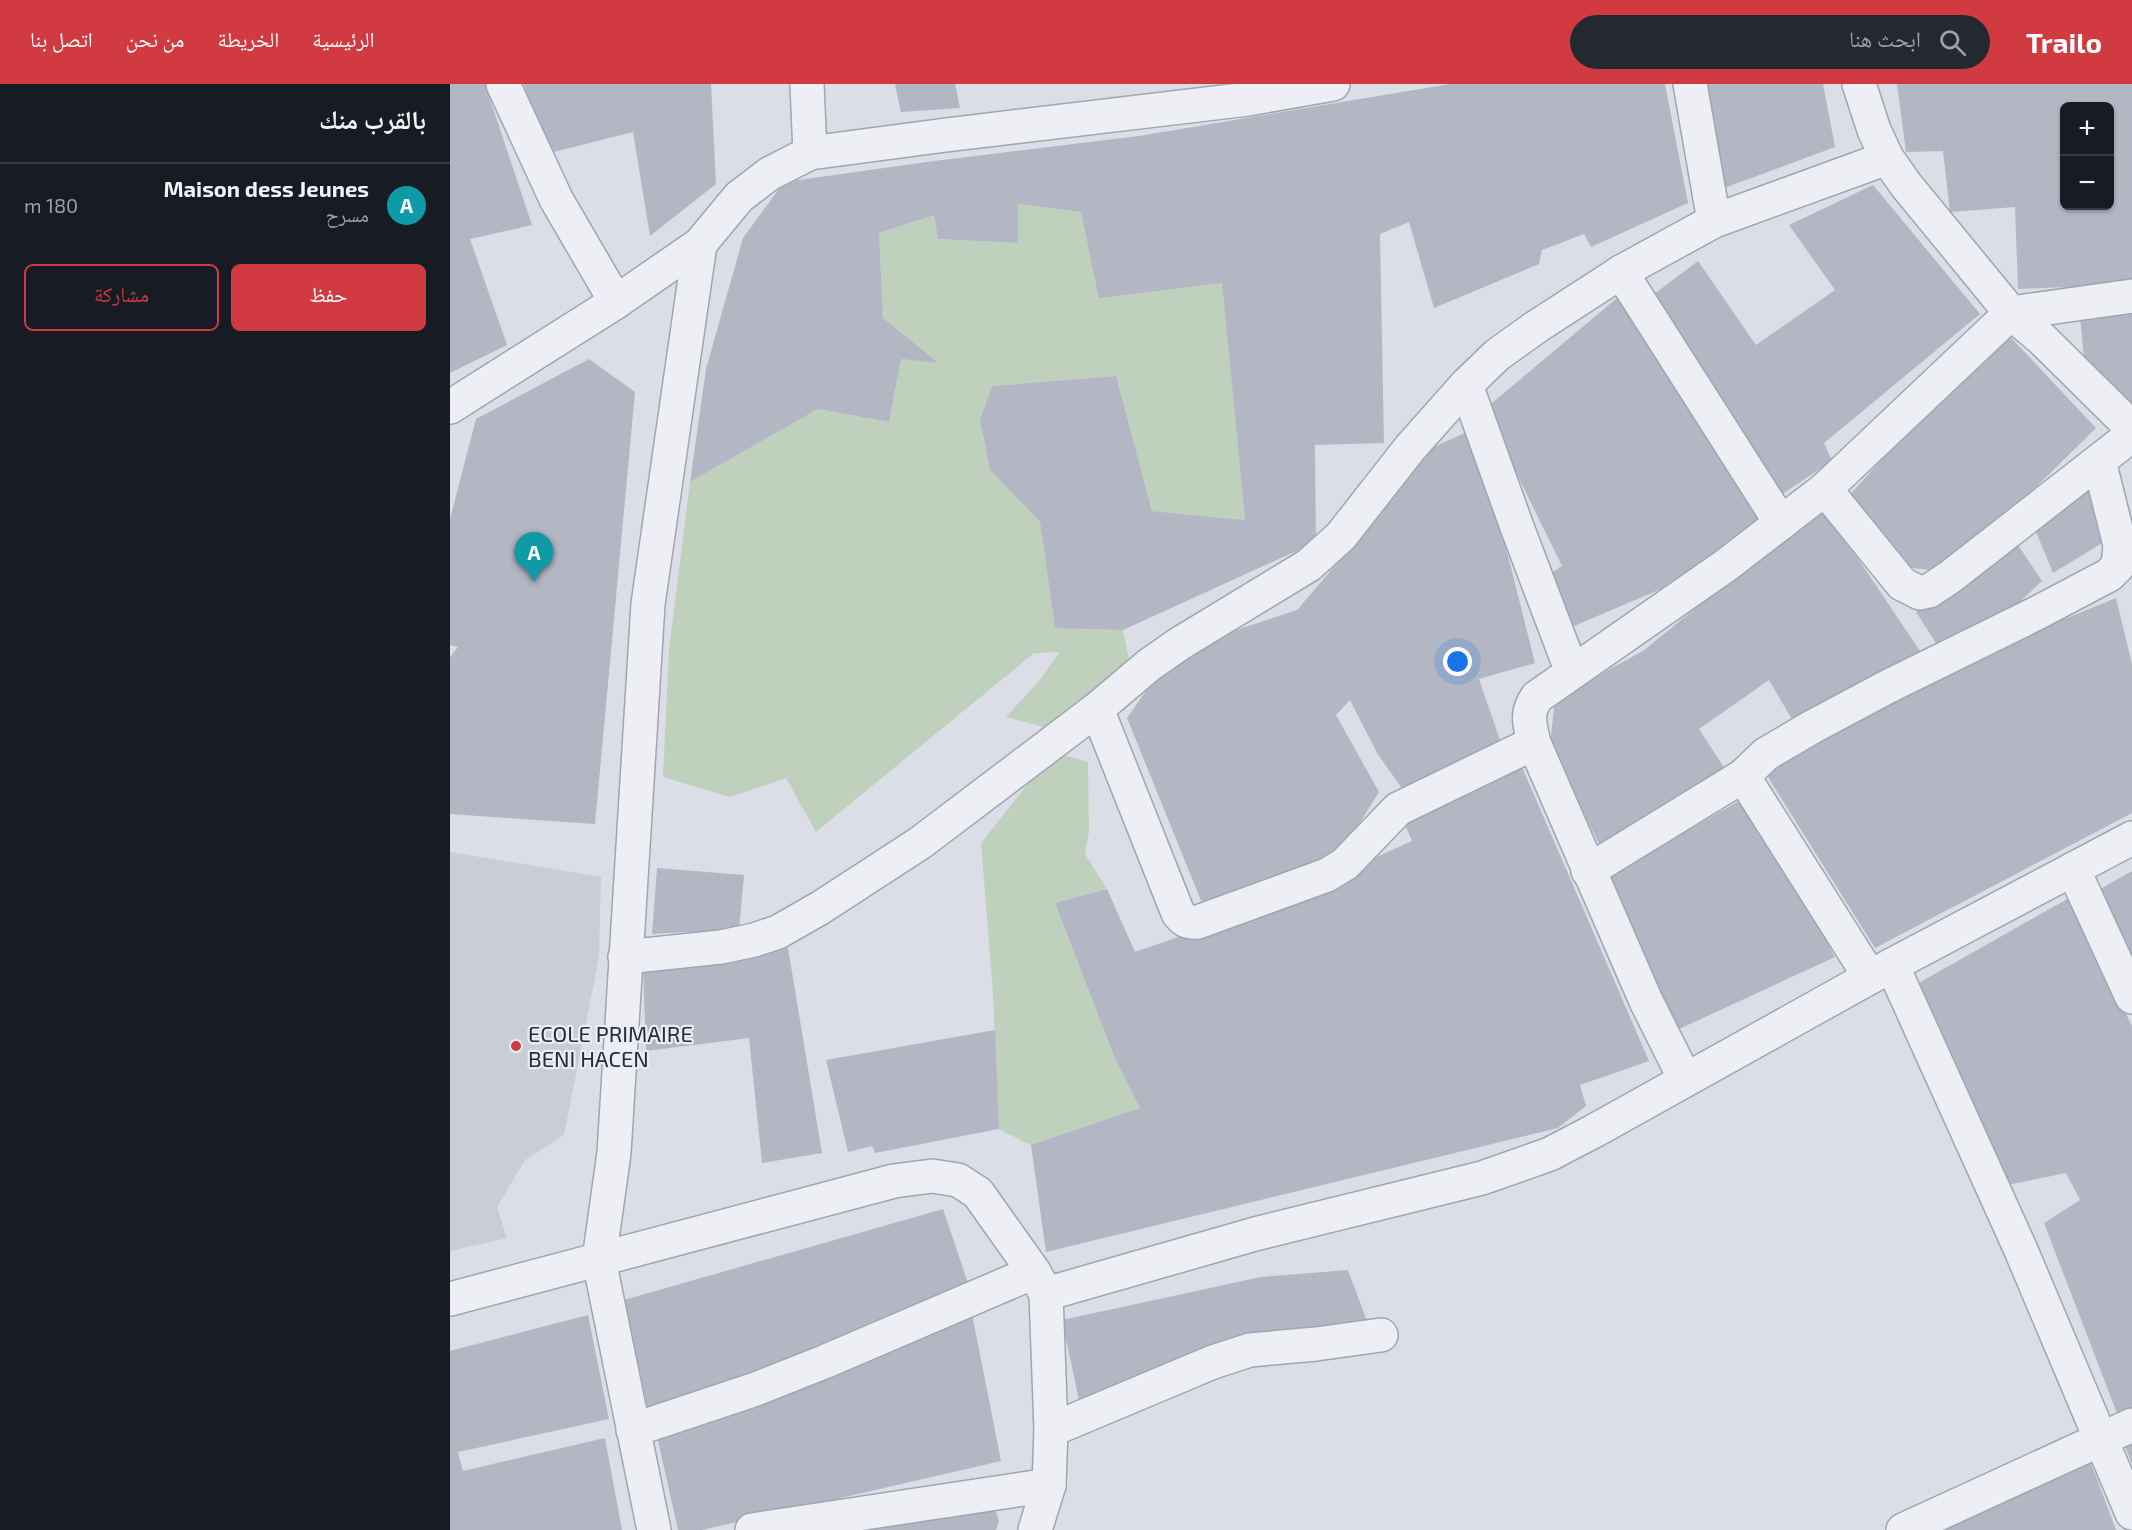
<!DOCTYPE html>
<html lang="ar">
<meta charset="utf-8">
<style>
body{margin:0;font-family:"Exo 2","Noto Naskh Arabic",sans-serif;background:#242831;color:#f1f3f6;direction:rtl}
.controls{position:absolute;right:18px;top:18px;display:grid;overflow:hidden;border-radius:9px;box-shadow:0 2px 4px #0004}
.controls button{width:54px;height:54px;display:grid;place-items:center;padding:0;border:0;border-bottom:2px solid #363941;background:#171b24;color:#f1f3f6;font:30px sans-serif}
.you{position:absolute;left:1008px;top:578px;width:21px;height:21px;margin:-15px;border:4px solid #fff;border-radius:50%;background:#1a73e8;box-shadow:0 0 0 9px #1a73e833}
.badge{display:grid;place-items:center;width:39px;height:39px;border-radius:50%;background:#d23a41;color:#fff;font-size:20px;font-weight:700}
.pin{position:absolute;translate:-50% -50px;filter:drop-shadow(0 2px 3px #0008)}
.pin::after{content:'';position:absolute;top:32px;width:21px;height:18px;background:inherit;clip-path:polygon(0 0,100% 0,50% 100%)}
.list{margin:0;padding:0;list-style:none}
h2{display:flex;justify-content:space-between;align-items:center;height:78px;margin:0;padding:0 24px;font-size:26px}
h2 small{font-size:20px;font-weight:400;color:#9ea1a6}
.list li{display:grid;grid-template-columns:39px 1fr auto;gap:18px;align-items:center;box-sizing:border-box;height:84px;padding:0 24px;border-top:2px solid #363941}
.list b{display:block;font-size:22px;white-space:nowrap}
.list p{margin:0;font-size:20px;white-space:nowrap;color:#9ea1a6}
.list em{font-size:20px;font-style:normal;color:#9ea1a6}
.actions{display:flex;gap:12px;padding:18px 24px}
.actions a{flex:1;padding:14px 0;border:2px solid #d23a41;border-radius:9px;text-align:center;font-size:21px;color:#d23a41}
.actions .main{background:#d23a41;color:#fff}
.icon{flex:none;width:33px;height:33px;fill:none;stroke:currentColor;stroke-width:2;stroke-linecap:round;stroke-linejoin:round}
.map{position:relative;flex:none;width:1682px;height:1446px;overflow:hidden;direction:ltr}
header{display:flex;align-items:center;gap:36px;box-sizing:border-box;height:84px;padding:0 30px;background:#d23a41;color:#fff}
header strong{font-size:28px}
nav{display:flex;gap:33px;margin-inline-start:auto;font-size:21px}
.search{width:420px;height:54px;background:#242831;display:flex;align-items:center;gap:15px;box-sizing:border-box;padding:0 21px;border-radius:33px;color:#9ea1a6;font-size:22px}
main{display:flex}
aside{flex:1;background:#171b24}
.map>svg:first-child{display:block}
.built{fill:#c9cdd8}
.green{fill:#bfd0bc}
.building{fill:#b2b7c3;fill-rule:evenodd}
.lines{fill:none;stroke-linecap:round;stroke-linejoin:round}
.minor-casing{stroke:#a1a5b0;stroke-width:36}
.minor{stroke:#eeeff5;stroke-width:33}
.poi-dot{fill:#d23a41;stroke:#eaedf4;stroke-width:2}
.labels{text-anchor:middle;dominant-baseline:central;stroke-width:4.5;stroke-linejoin:round;paint-order:stroke}
.poi-label{font-size:22px;fill:#252b3d;stroke:#eaedf4;text-anchor:start}
</style>
<header>
<strong>Trailo</strong>
<div class="search"><svg class="icon" aria-label="search" viewBox="0 0 24 24"><circle cx="10" cy="10" r="6"/><path d="M15 15l6 6"/></svg>ابحث هنا</div>
<nav><a>الرئيسية</a><a>الخريطة</a><a>من نحن</a><a>اتصل بنا</a></nav>
</header>
<main>
<div class="map">
<svg width="1682" height="1446" viewBox="0 0 1682 1446">
<rect width="100%" height="100%" fill="#dbdee6"/>
<path class="built" d="M0,768L151,793L149,873L114,1051L75,1076L47,1123L57,1154L0,1167Z"/>
<g class="green">
<path d="M568,120L631,128L772,199L795,436L702,427L666,292L542,302L530,336L540,386L590,438L605,543L673,546L680,581L594,643L556,633L588,598L610,568L584,569L366,748L336,694L280,713L213,693L219,566L240,398L368,325L439,338L451,275L488,278L433,234L429,149L484,131L488,155L567,159Z"/>
<path d="M603,668L638,678L639,747L635,770L657,805L605,819L664,972L690,1024L581,1061L549,1045L543,909L531,759Z"/>
</g>
<g class="building">
<path d="M0,0H35L82,141L20,155L57,261L0,289Z"/>
<path d="M74,0H261L266,100L200,152L183,48L96,70Z"/>
<path d="M445,0H505L510,24L451,28Z"/>
<path d="M1000,0H1215L1238,119L1141,163L1134,150L1092,166L1089,180L984,224L959,138L930,150L934,359L865,361L866,458L673,546L605,544L590,438L540,386L530,336L542,302L666,292L702,427L795,436L772,199L649,214L631,128L568,120V159L488,155L484,131L429,149L433,234L489,279L451,275L439,338L368,325L240,398L256,285L293,154L334,98L484,77L689,52Z"/>
<path d="M1255,0H1373L1385,63L1269,106Z"/>
<path d="M1447,0H1682V200L1568,205L1565,123L1500,128L1493,67L1456,68ZM1614,22H1660V122H1614Z"/>
<path d="M1423,101L1530,230L1374,359L1382,377L1326,414L1200,213L1248,177L1306,261L1385,206L1339,141Z"/>
<path d="M1167,214L1318,432L1211,505L1117,545L1095,493L1112,482L1035,325Z"/>
<path d="M1629,220H1682V321L1634,275Z"/>
<path d="M1552,244L1646,344L1512,476L1479,486L1454,483L1395,416Z"/>
<path d="M139,275L185,308L145,740L0,730V573L8,563L0,561V435L26,335Z"/>
<path d="M1026,344L1085,579L1029,595L1051,659L953,706L927,669L900,616L886,631L929,708L884,780L752,819L677,634L713,583L756,556L847,526L919,442L977,366Z"/>
<path d="M1641,397L1659,455L1603,489L1582,438Z"/>
<path d="M1370,418L1472,570L1347,644L1319,596L1249,645L1279,691L1153,768L1100,661L1105,615L1193,567L1306,475Z"/>
<path d="M1564,455L1592,497L1549,537L1493,570L1466,528Z"/>
<path d="M1666,514L1682,580V729L1425,864L1311,682L1445,605L1452,615L1558,558Z"/>
<path d="M1072,683L1199,977L1130,1001L1136,1022L1108,1044L596,1168L581,1061L690,1024L664,972L605,819L657,805L685,868L766,840L902,784L962,757L951,732Z"/>
<path d="M1298,712L1385,873L1225,947L1152,795Z"/>
<path d="M207,784L294,791L289,845L202,850Z"/>
<path d="M1682,787V894L1643,809Z"/>
<path d="M1619,814L1682,942V1332L1670,1337L1594,1139L1630,1116L1616,1089L1558,1101L1467,900Z"/>
<path d="M338,864L372,1069L312,1079L299,954L196,967L193,885Z"/>
<path d="M545,946L549,1045L425,1069L422,1062L398,1068L376,976Z"/>
<path d="M493,1125L521,1208L343,1280L198,1325L174,1216Z"/>
<path d="M898,1186L920,1245L630,1321L612,1236L811,1193Z"/>
<path d="M521,1225L551,1377L252,1446H228L206,1348Z"/>
<path d="M138,1231L159,1335L8,1368L13,1387L155,1354L172,1446H0V1267Z"/>
<path d="M1682,1349V1380L1672,1354Z"/>
<path d="M1637,1368L1666,1446H1472Z"/>
<path d="M543,1419L549,1437L546,1446H398Z"/>
</g>
<g class="lines">
<defs>
<g id="minor">
<path d="M53,0L106,115L166,218"/>
<path d="M357,0L360,69"/>
<path d="M1240,0L1264,137"/>
<path d="M1409,0L1424,46L1437,74L1456,101L1561,229L1592,255L1682,344"/>
<path d="M1171,188L1331,439"/>
<path d="M1016,301L1067,443L1122,588"/>
<path d="M0,323L166,218L250,160"/>
<path d="M1375,405L1452,500L1470,509L1479,507L1500,493L1682,351"/>
<path d="M647,625L728,829C734,837 738,839 748,838L877,791L895,780L948,725L1084,659"/>
<path d="M1293,692L1420,893"/>
<path d="M1623,785L1682,913"/>
<path d="M1138,787L1293,692L1316,670L1362,643L1437,603L1587,529L1659,491L1668,482L1670,461L1649,377"/>
<path d="M175,873L271,863L304,856L328,848L370,824L470,759L647,625L699,581L729,560L859,481L891,452L960,364L1016,301L1047,271L1086,243L1171,188L1264,137L1437,74"/>
<path d="M1442,881L1570,1164L1682,1429"/>
<path d="M1235,995L1196,917L1084,659C1080,640 1075,630 1087,613L1275,482L1375,405L1561,229L1682,212"/>
<path d="M0,1215L444,1097L482,1092L508,1096L528,1109L584,1188L596,1210L805,1150L1032,1094L1100,1070L1144,1047L1442,881L1682,754"/>
<path d="M183,1346L306,1305L374,1278L584,1188"/>
<path d="M601,1346L763,1278L800,1266L866,1260L931,1251"/>
<path d="M204,1446L149,1176L164,1069L198,520L250,160L289,113L319,90L360,69L496,51L798,15L883,0"/>
<path d="M302,1446L599,1401"/>
<path d="M585,1446L599,1401L601,1346L596,1210"/>
<path d="M1453,1446L1682,1341"/>
</g>
</defs>
<use href="#minor" class="minor-casing"/>
<use href="#minor" class="minor"/>
</g>
<circle class="poi-dot" cx="66" cy="962" r="6"/>
<g class="labels">
<g class="poi-label">
<text x="78" y="949">ECOLE PRIMAIRE<tspan x="78" dy="25">BENI HACEN</tspan></text>
</g>
</g>
</svg>
<div class="controls">
<button>+</button>
<button>−</button>
</div>
<div class="you"></div>
<div class="pin badge" style="left:84px;top:498px;background:#0f9aa8">A</div>
</div>
<aside>
<h2>بالقرب منك<small></small></h2>
<ul class="list">
<li><span class="badge" style="background:#0f9aa8">A</span><div><b>Maison dess Jeunes</b><p>مسرح</p></div><em>180 m</em></li>
</ul>
<div class="actions"><a class="main">حفظ</a><a>مشاركة</a></div>
</aside>
</main>
